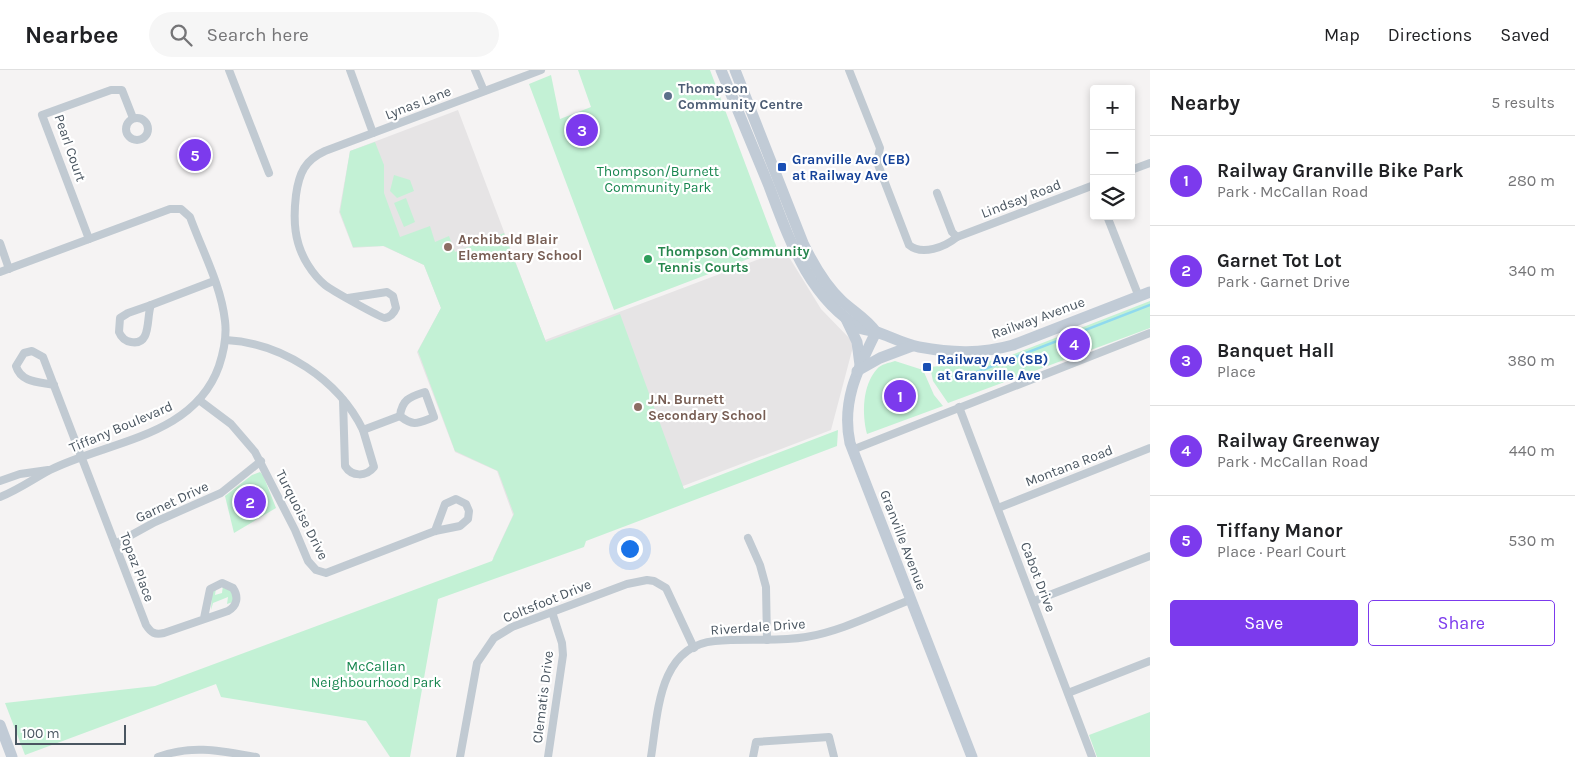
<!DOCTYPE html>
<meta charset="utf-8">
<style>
body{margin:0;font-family:Karla,sans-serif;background:#f6f6f6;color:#202124}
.controls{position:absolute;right:15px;top:15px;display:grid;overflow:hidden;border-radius:5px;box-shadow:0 2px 8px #0003}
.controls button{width:45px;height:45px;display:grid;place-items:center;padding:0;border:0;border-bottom:1px solid #e0e0e0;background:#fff;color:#202124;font:25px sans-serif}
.scale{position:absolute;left:15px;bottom:12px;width:111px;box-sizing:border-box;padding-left:5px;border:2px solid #4a5661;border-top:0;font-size:14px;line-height:18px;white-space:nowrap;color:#4a5661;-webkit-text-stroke:4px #fff;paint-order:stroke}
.you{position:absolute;left:629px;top:478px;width:18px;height:18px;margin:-12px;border:4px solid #fff;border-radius:50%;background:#1a73e8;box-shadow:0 0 0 8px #1a73e833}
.badge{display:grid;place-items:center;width:32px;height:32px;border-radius:50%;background:#7c3aed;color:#fff;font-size:16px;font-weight:700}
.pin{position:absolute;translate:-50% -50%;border:2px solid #fff;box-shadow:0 1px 5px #0006}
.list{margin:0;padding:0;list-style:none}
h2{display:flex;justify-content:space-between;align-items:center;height:65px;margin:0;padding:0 20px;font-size:21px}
h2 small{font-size:16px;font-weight:400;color:#757577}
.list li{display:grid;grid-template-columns:32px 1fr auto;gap:15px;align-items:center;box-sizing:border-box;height:90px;padding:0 20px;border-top:1px solid #e0e0e0}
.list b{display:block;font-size:19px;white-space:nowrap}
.list p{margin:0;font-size:16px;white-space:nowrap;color:#757577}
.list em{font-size:16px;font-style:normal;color:#757577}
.actions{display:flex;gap:10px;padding:15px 20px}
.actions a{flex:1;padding:11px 0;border:1px solid #7c3aed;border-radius:5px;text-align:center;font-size:18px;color:#7c3aed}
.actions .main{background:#7c3aed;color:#fff}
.icon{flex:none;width:28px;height:28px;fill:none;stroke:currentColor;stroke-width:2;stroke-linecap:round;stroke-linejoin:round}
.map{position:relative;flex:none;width:1150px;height:687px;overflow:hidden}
header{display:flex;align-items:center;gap:30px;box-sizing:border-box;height:70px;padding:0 25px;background:#fff;border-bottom:1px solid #e0e0e0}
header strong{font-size:24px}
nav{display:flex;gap:28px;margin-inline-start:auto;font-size:18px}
.search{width:350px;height:45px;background:#f6f6f6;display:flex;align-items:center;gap:12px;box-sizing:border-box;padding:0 18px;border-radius:28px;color:#757577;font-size:19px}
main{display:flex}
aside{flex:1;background:#fff}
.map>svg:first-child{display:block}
.education{fill:#e6e4e5}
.green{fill:#c3f1d5}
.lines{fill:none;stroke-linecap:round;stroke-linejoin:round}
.stream{stroke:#90daee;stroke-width:2.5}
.street{stroke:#c1cad2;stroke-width:8}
.secondary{stroke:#c1cbd6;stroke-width:11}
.service-dot{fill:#5c6f8a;stroke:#fff;stroke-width:2}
.transit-dot{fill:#1a4fb4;stroke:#fff;stroke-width:2}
.education-dot{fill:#8d6e63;stroke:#fff;stroke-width:2}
.leisure-dot{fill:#2e9e5b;stroke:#fff;stroke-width:2}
.labels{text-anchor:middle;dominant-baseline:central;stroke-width:4.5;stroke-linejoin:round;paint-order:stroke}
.service-label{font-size:14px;font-weight:bold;fill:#4e5e75;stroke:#fff;text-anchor:start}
.street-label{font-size:14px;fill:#4a5661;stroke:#fff}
.transit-label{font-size:14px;font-weight:bold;fill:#164399;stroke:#fff;text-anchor:start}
.park-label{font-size:14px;fill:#17864f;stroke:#fff}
.education-label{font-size:14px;font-weight:bold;fill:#785e54;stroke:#fff;text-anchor:start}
.leisure-label{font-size:14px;font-weight:bold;fill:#27864d;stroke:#fff;text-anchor:start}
</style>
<header>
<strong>Nearbee</strong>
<div class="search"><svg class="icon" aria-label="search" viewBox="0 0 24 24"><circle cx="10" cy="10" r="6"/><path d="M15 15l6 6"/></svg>Search here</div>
<nav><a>Map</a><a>Directions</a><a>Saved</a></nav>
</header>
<main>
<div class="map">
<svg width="1150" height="687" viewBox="0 0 1150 687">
<rect width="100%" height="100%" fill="#f5f3f3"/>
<path class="education" d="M458,40L545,270L775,183L789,187L821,239L854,273L831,360L493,488L513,445L497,401L455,382L417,282L441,238L424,195L383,176L353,178L339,142L350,81Z"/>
<g class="green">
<path d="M578,0H710L777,178L614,240L529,14L551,5L560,49L591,37Z"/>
<path d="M375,72L384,95V123L400,167L430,156L435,172L449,166L455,182L504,163L546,272L620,244L684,419L838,360L837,376L586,471L584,477L438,529L410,687H390L366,651L221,627L216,614L25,685L5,633L155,616L492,491L514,444L498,401L455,381L418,281L441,238L424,195L384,176L353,177L340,142L350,81Z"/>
<path d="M394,105L410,110L414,121L397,128L390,121Z"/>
<path d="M406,128L415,152L404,157L394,133Z"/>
<path d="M1150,231V258L948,333L933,311L930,297L999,290Z"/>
<path d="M895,291L923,300L934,325L943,336L867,364C862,344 862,316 877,299C881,294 889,293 895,291Z"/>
<path d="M260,402L263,405L276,438L234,463L225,426L252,405Z"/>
<path d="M223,515L233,522V532L227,534L228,527L213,533L211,540L212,523L216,518L215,525L222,523Z"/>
<path d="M1150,642V687H1097L1089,665Z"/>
</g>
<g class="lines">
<path class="stream" d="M977,302L1150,235"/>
<g class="street">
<path d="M229,0L269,103"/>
<path d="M350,0L373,63"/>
<path d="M475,0L484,21"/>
<path d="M849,0L880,78L877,92L909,175C922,186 945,177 957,167L1094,115"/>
<circle cx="137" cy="59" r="11"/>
<path d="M1131,100L1150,93"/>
<path d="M937,123L952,162L957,167"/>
<path d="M1107,146L1139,227"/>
<path d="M89,169L42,45L111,20H122L133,48"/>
<path d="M0,173L9,199"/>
<path d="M0,202L170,139H181L190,147C202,180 221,215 225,251C227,267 224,281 219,296C194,367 108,371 50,400C33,409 18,420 0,427"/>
<path d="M348,228L387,222L393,226L396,238C394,243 391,247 385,248C381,248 331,220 325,215C319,210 313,203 308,195C294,173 293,150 296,125C299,103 305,90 325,81L541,0"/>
<path d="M151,235C146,247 152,276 131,272C125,271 121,267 119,262L120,248L128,243Z"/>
<path d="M151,235L214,211"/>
<path d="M226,270C282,273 338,309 363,360L400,346"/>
<path d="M54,315C40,312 21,313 16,296L24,283L32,281L43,287L146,555C151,563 155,565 164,563L228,541C237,536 239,527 233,518L222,513L210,519L204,548"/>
<path d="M425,322L434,347C418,353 414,357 400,346C402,329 410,327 425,322Z"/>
<path d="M199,330L231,354L255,382L295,460L308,491L316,500L326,503L435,461L460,456L468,449L469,441L466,434L456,429L445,434L435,461"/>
<path d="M343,330L345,396C352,407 366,407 374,397L363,360"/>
<path d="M959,337L1092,687"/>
<path d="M852,380L1150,263"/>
<path d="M0,411L20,404L48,400"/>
<path d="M998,438L1150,378"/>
<path d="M748,468L760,495L766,517L767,570"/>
<path d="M115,474L155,452L221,423L261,391"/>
<path d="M1034,531L1150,486"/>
<path d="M1068,623L1150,591"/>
<path d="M158,687C192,674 222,681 256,687"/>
<path d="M460,687L477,593L494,568L512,557L627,514L647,510L654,511L666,518L694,578"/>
<path d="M548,687L563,585L562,573L552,542"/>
<path d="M651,687C658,644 658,576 715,571C745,568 776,572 806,567C842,561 876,543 910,530"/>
<path d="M753,687L756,672L829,667L834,687"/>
</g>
<g class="secondary">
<path d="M721,0C737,38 753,77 769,116C789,169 809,229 862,259C867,261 872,260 877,262C891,267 904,274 919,277C952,283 981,284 1013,275L1150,222"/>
<path d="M735,0L803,173C813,194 825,215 842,231C854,242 867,249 876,262"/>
<path d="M846,249L857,272L860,295"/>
<path d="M876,262C858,299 841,331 850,373L972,687"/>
<path d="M857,301L880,288L912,276"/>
<path d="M0,655L12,687"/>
</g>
</g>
<circle class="service-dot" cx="668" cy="26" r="5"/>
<g class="transit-dot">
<rect x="777" y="92" width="10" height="10" rx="2.5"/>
<rect x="922" y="292" width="10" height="10" rx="2.5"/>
</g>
<g class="education-dot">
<circle cx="448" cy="177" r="5"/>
<circle cx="638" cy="337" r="5"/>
</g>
<circle class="leisure-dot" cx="648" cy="189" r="5"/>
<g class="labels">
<g class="service-label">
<text x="678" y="18">Thompson<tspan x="678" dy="16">Community Centre</tspan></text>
</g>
<g class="street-label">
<text transform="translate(418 33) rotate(-21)">Lynas Lane</text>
<text transform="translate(70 78) rotate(71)">Pearl Court</text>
<text transform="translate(1021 129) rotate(-21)">Lindsay Road</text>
<text transform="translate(1038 248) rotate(-20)">Railway Avenue</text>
<text transform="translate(121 357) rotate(-23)">Tiffany Boulevard</text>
<text transform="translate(1069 396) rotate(-21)">Montana Road</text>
<text transform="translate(172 432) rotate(-25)">Garnet Drive</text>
<text transform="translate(302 445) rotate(63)">Turquoise Drive</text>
<text transform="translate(903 470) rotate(69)">Granville Avenue</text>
<text transform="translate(137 497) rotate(69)">Topaz Place</text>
<text transform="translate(1038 507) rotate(69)">Cabot Drive</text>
<text transform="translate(547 531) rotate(-22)">Coltsfoot Drive</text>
<text transform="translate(758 557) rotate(-4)">Riverdale Drive</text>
<text transform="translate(543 627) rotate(-83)">Clematis Drive</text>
</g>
<g class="transit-label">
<text x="792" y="89">Granville Ave (EB)<tspan x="792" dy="16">at Railway Ave</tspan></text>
<text x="937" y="289">Railway Ave (SB)<tspan x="937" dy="16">at Granville Ave</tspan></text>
</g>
<g class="park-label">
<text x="658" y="101">Thompson/Burnett<tspan x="658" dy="16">Community Park</tspan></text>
<text x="376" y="596">McCallan<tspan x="376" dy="16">Neighbourhood Park</tspan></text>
</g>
<g class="education-label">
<text x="458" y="169">Archibald Blair<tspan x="458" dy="16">Elementary School</tspan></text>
<text x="648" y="329">J.N. Burnett<tspan x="648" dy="16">Secondary School</tspan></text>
</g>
<g class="leisure-label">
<text x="658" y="181">Thompson Community<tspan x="658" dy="16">Tennis Courts</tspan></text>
</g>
</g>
</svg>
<div class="controls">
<button>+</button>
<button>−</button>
<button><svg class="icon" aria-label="layers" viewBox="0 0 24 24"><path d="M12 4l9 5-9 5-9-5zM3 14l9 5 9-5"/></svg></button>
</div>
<div class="scale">100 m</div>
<div class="you"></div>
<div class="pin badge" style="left:900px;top:326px">1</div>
<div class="pin badge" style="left:250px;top:432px">2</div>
<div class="pin badge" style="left:582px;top:60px">3</div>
<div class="pin badge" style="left:1074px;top:274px">4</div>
<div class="pin badge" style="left:195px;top:85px">5</div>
</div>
<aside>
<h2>Nearby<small>5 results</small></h2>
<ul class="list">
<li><span class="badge">1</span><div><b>Railway Granville Bike Park</b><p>Park · McCallan Road</p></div><em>280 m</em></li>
<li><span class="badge">2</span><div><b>Garnet Tot Lot</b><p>Park · Garnet Drive</p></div><em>340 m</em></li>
<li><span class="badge">3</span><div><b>Banquet Hall</b><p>Place</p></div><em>380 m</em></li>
<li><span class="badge">4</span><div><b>Railway Greenway</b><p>Park · McCallan Road</p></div><em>440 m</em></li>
<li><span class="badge">5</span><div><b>Tiffany Manor</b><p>Place · Pearl Court</p></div><em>530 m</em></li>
</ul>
<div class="actions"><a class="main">Save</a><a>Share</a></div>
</aside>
</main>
